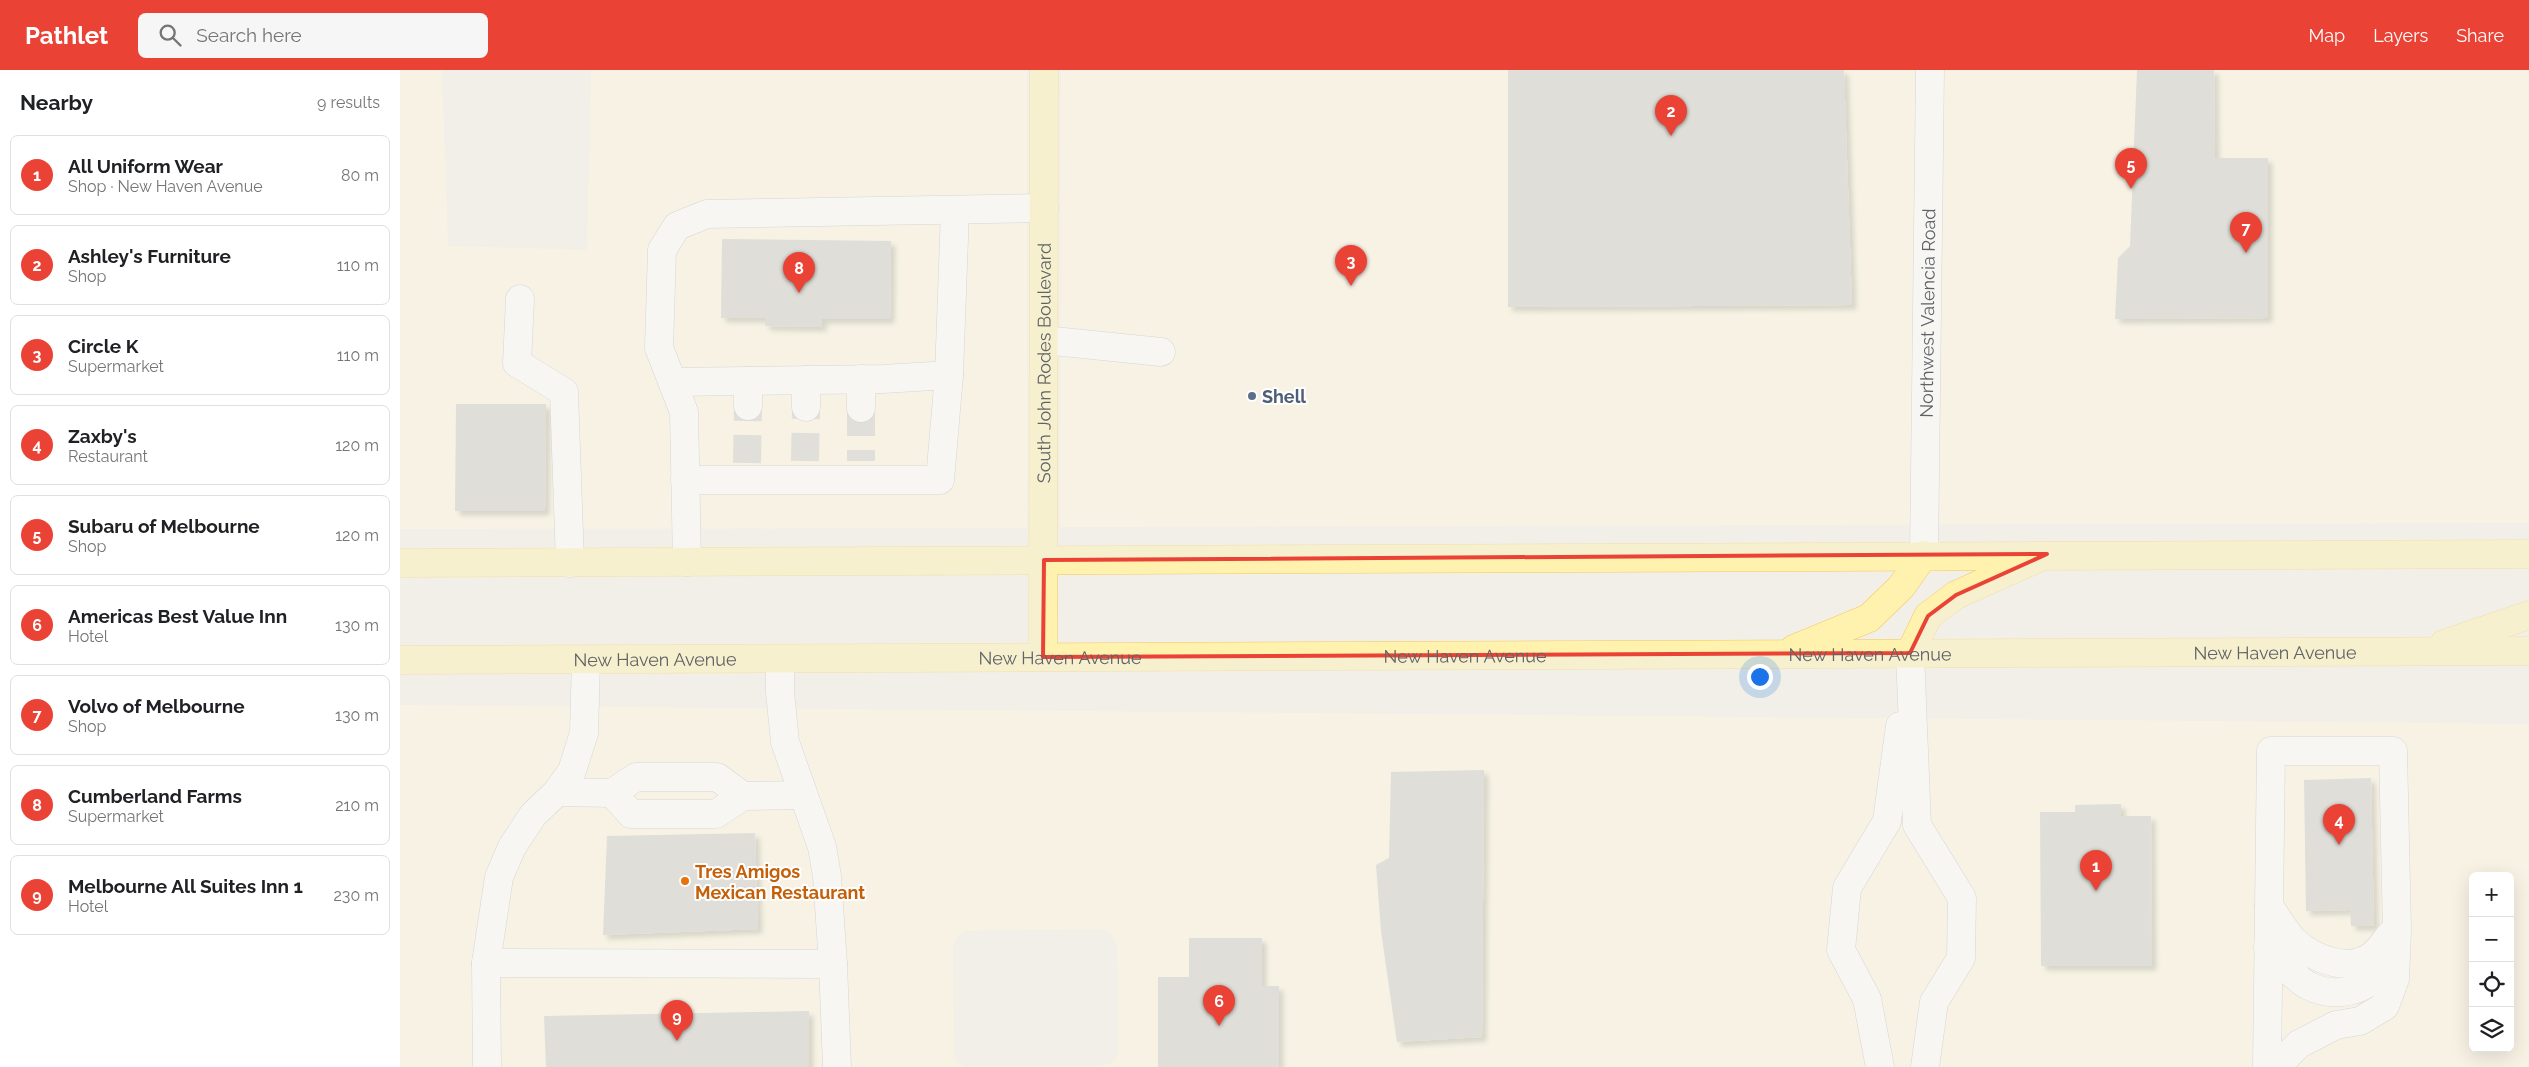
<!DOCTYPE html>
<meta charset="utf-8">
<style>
body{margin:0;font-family:Raleway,sans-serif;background:#f6f6f6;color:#202124}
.controls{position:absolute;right:15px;bottom:15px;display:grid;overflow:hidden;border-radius:8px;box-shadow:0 5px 20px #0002}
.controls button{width:45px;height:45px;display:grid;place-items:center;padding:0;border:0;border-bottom:1px solid #e0e0e0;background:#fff;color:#202124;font:25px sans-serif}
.you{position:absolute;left:1359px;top:606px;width:18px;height:18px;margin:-12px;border:4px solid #fff;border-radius:50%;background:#1a73e8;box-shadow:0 0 0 8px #1a73e833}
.badge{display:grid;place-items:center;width:32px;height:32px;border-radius:50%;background:#ea4335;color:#fff;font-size:16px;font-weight:700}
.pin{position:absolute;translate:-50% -41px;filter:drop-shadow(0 1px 2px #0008)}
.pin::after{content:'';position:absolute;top:26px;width:18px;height:15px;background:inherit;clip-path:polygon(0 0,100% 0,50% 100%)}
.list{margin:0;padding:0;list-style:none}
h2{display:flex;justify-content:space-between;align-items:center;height:65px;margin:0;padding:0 20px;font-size:21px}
h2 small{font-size:16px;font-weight:400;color:#757577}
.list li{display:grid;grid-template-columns:32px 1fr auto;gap:15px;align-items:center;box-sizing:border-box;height:80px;margin:0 10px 10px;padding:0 10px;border:1px solid #e0e0e0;border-radius:8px}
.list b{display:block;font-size:19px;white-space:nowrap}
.list p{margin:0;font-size:16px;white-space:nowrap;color:#757577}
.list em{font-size:16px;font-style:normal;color:#757577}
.icon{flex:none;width:28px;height:28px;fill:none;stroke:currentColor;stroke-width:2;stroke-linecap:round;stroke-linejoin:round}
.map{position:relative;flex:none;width:2129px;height:997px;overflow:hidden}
header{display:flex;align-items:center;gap:30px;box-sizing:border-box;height:70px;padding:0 25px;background:#ea4335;color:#fff}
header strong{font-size:24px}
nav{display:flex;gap:28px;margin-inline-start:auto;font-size:18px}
.search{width:350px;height:45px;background:#f6f6f6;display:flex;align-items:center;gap:12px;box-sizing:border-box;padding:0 18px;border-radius:8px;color:#757577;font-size:19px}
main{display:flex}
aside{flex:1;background:#fff}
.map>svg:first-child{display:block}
.commercial{fill:#fef7e0;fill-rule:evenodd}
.building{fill:#cccac5;filter:url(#shadow)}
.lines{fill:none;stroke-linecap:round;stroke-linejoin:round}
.minor-tunnel{stroke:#ccccc8;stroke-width:28;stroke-dasharray:28 14;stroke-linecap:butt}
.minor-casing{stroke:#b5b8bc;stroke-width:29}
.major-casing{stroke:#f2c960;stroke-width:29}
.minor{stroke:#fff;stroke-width:28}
.major{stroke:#fff2af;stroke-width:28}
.marked{fill:none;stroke:#ea4335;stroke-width:4;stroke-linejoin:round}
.service-dot{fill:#5c6f8a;stroke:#fff;stroke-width:2}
.food-dot{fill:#e8710a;stroke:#fff;stroke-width:2}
.labels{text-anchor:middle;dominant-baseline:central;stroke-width:4;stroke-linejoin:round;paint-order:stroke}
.street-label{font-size:18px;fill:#5f6368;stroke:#fff}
.service-label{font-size:18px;font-weight:bold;fill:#4e5e75;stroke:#fff;text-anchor:start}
.food-label{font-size:18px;font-weight:bold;fill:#c56008;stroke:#fff;text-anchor:start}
</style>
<header>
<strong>Pathlet</strong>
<div class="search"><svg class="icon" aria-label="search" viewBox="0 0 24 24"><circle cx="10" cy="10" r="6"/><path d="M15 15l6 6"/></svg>Search here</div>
<nav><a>Map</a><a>Layers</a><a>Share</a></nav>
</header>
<main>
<aside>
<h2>Nearby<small>9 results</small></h2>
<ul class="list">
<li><span class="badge">1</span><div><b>All Uniform Wear</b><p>Shop · New Haven Avenue</p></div><em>80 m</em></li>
<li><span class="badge">2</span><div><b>Ashley's Furniture</b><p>Shop</p></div><em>110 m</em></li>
<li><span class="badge">3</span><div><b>Circle K</b><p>Supermarket</p></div><em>110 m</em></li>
<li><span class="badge">4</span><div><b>Zaxby's</b><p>Restaurant</p></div><em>120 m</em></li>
<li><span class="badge">5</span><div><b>Subaru of Melbourne</b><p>Shop</p></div><em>120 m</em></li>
<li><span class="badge">6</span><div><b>Americas Best Value Inn</b><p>Hotel</p></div><em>130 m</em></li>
<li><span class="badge">7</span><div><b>Volvo of Melbourne</b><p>Shop</p></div><em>130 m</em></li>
<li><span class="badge">8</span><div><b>Cumberland Farms</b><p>Supermarket</p></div><em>210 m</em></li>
<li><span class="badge">9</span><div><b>Melbourne All Suites Inn 1</b><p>Hotel</p></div><em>230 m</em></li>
</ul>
</aside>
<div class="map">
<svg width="2129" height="997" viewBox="0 0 2129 997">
<defs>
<filter id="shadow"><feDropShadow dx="4.5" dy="4.5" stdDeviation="2.5" flood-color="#0004"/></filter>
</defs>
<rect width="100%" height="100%" fill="#f1efe8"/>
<g class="commercial">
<path d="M0,0H42L48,176L187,180L191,0H627V458L0,459Z"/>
<path d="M661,0H2129V453L660,457Z"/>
<path d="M0,635L2129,654V997H670L708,995L716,989L718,980L717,875L710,862L701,859L567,861L558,865L553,878L554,982L557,992L565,997H0ZM2073,806H2110V978H2073Z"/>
</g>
<g class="building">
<path d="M1108,0H1444L1452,235L1108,237Z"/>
<path d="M1737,0H1814L1815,88H1868V248L1715,249L1718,188L1730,176Z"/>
<path d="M322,169L491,171L490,249H422V257L365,256V248H321Z"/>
<path d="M56,334H146L145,441H55Z"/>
<path d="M1084,700L1082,967L997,972L981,861L976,795L989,788L991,702Z"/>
<path d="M1971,708L1974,856H1951L1950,840L1906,841L1904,710Z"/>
<path d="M1721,734V746H1751L1752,896H1641L1640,742H1675V735Z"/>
<path d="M355,763L358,859L203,865L207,766Z"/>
<path d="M789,868H862V916H879V997H758V907H789Z"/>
<path d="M409,941V997H146L144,946Z"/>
</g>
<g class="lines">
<g class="minor-tunnel">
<path d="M461,338V391"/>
<path d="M405,391L406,337"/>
<path d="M347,393L348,336"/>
</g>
<defs>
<g id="minor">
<path d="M120,229L117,293L164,322L170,493"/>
<path d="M644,270L761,282"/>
<path d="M461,309V338"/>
<path d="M406,310V337"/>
<path d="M273,312L483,309L549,305L555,141"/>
<path d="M348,336V311"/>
<path d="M285,410H540L549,305"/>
<path id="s1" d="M1524,485L1530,0"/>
<path d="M287,492L284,342L259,278L262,180L277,156L307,144L644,138"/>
<path d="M1510,583L1517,755L1562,828L1561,888L1534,932L1525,997"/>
<path d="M380,590V622L385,672L422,777L427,806L433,894"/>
<path d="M157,722L212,723L236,707H317L343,726"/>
<path d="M212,723L231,744H316L343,726L403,725"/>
<path d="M1869,836C1877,847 1884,861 1894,871C1913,889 1952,905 1975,883C1981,878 1985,871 1990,865"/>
<path d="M1868,877C1880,890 1892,906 1907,915C1934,929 1969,923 1984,895C1988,889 1989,880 1991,873"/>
<path d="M86,893L433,894L437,997"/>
<path d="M87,997L86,893L99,807L112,777L133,745L157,722L172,701L184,663L186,590"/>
<path d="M1480,997L1467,929L1441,880L1447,818L1487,751L1500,656"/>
<path d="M1867,997L1871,681H1993L1997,860L1995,909L1985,936L1960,951L1936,955L1899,974L1876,997"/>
</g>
<g id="major">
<path d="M0,493L2129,484"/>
<path d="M2044,574L2129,545"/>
<path d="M1394,579L1469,548L1501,517L1524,485"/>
<path d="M1510,583L1528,546L1556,525L1636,489"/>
<path id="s2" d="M643,587L644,0"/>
<path id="s3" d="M0,590L2129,581"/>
</g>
</defs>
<use href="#minor" class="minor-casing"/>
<use href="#major" class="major-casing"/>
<use href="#minor" class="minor"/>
<use href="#major" class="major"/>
</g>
<path d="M0 0H2129V997H0ZM1647,484L1556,525L1528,546L1510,583L643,587L644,490Z" fill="#f1efe8" fill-opacity=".55" fill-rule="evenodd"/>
<path class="marked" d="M1647,484L1556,525L1528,546L1510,583L643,587L644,490Z"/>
<circle class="service-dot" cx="852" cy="326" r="5"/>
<circle class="food-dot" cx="285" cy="811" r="5"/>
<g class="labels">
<g class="street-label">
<text stroke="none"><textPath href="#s1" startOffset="242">Northwest Valencia Road</textPath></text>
<text stroke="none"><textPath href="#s2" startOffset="294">South John Rodes Boulevard</textPath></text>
<text stroke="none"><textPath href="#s3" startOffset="1875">New Haven Avenue</textPath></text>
<text stroke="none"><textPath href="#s3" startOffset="1470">New Haven Avenue</textPath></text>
<text stroke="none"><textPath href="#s3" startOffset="1065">New Haven Avenue</textPath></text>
<text stroke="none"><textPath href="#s3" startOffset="660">New Haven Avenue</textPath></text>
<text stroke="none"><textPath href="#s3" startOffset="255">New Haven Avenue</textPath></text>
</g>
<g class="service-label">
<text x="862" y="326">Shell</text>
</g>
<g class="food-label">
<text x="295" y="801">Tres Amigos<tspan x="295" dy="21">Mexican Restaurant</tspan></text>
</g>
</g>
</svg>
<div class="controls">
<button>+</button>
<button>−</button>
<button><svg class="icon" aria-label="locate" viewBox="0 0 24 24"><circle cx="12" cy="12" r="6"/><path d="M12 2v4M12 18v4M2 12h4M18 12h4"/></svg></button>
<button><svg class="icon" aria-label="layers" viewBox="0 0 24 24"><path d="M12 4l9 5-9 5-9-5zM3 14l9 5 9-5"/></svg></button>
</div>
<div class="you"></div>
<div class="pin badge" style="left:1696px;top:821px">1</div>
<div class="pin badge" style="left:1271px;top:66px">2</div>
<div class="pin badge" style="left:951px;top:216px">3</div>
<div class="pin badge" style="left:1939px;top:775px">4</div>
<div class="pin badge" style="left:1731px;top:119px">5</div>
<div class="pin badge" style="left:819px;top:956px">6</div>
<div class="pin badge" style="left:1846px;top:183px">7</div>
<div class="pin badge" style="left:399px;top:223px">8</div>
<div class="pin badge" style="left:277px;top:971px">9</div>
</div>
</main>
